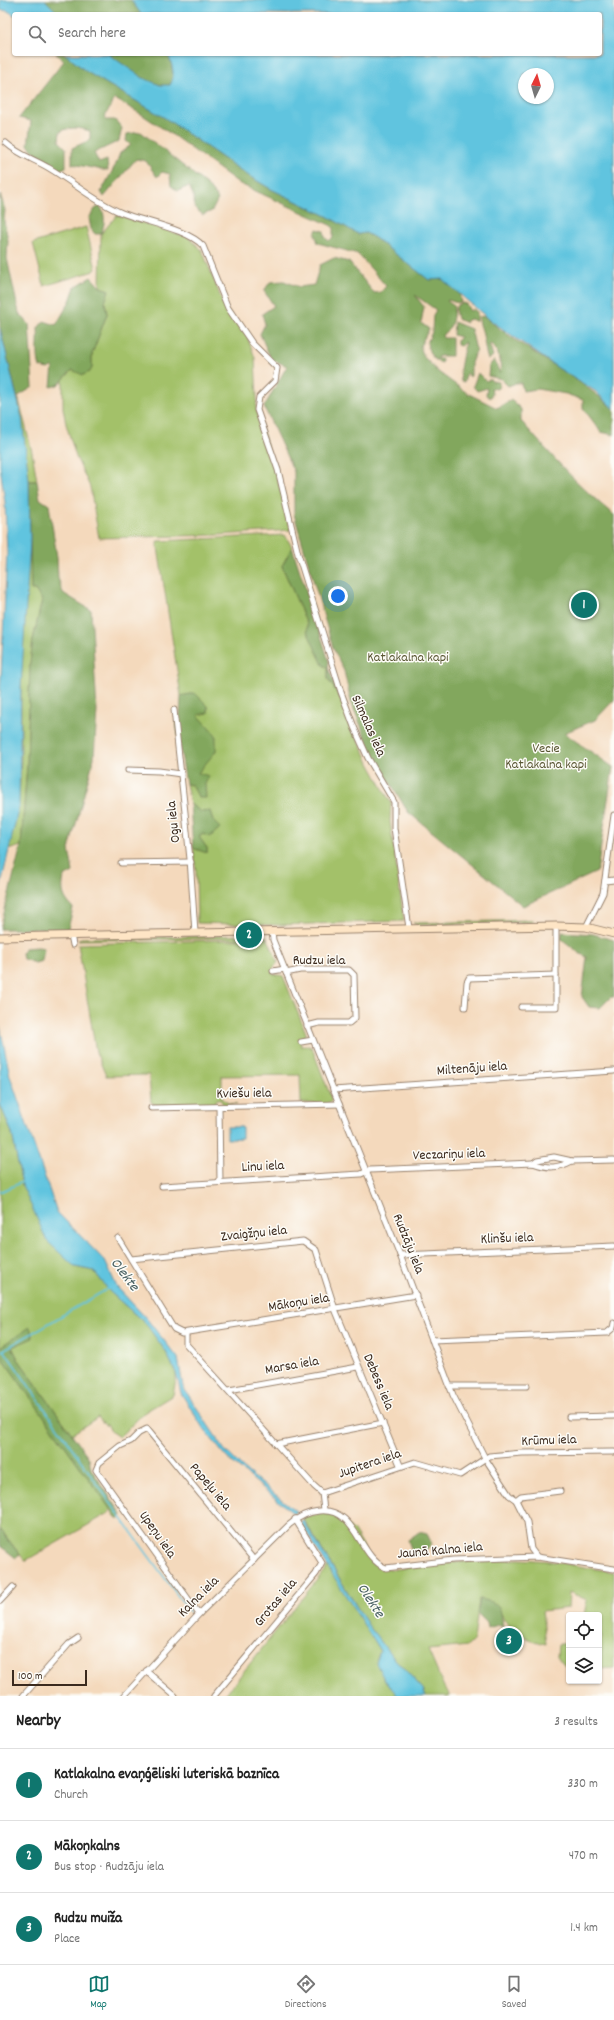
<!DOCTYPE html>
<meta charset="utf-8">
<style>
body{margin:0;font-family:Dekko,sans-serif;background:#f2f2f2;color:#222}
.controls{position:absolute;right:12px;bottom:12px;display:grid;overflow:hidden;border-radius:4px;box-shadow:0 1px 3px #0004}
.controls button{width:36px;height:36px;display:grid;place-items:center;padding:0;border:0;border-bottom:1px solid #e0e0e0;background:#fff;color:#222;font:20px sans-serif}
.compass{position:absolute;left:518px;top:68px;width:36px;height:36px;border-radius:50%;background:#fff;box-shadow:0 1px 3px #0004;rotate:5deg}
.scale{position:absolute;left:12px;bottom:10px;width:75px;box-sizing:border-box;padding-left:4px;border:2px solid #3b2a1e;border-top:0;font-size:11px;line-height:14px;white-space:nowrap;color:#3b2a1e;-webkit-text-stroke:3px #fdfcf7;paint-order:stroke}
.you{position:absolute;left:338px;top:596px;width:14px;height:14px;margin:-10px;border:3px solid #fff;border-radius:50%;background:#1a73e8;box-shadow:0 0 0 6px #1a73e833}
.badge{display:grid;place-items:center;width:26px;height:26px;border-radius:50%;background:#0f766e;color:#fff;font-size:13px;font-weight:700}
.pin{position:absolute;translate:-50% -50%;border:2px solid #fff;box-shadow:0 1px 4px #0006}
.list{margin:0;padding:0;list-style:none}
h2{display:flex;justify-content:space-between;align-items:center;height:52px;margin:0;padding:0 16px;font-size:17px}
h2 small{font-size:13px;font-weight:400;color:#767676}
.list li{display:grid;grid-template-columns:26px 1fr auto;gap:12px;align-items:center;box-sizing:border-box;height:72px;padding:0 16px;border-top:1px solid #e0e0e0}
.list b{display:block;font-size:15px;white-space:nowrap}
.list p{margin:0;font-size:13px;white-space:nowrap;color:#767676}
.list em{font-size:13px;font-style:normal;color:#767676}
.icon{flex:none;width:22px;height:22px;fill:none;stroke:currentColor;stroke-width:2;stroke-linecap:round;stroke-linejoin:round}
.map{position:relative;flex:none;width:614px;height:1696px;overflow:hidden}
.search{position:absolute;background:#fff;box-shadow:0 1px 3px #0004;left:12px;right:12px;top:12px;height:44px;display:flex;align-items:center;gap:10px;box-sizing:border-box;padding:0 14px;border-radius:4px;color:#767676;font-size:15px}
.sheet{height:268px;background:#fff}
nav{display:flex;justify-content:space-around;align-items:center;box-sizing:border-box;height:56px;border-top:1px solid #e0e0e0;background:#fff;font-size:11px;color:#767676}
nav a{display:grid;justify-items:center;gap:2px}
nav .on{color:#0f766e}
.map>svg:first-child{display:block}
.green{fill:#a3c169;stroke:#6f7644}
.forest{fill:#82a75d;stroke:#5e683e}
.water{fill:#61c4df;stroke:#4e777e;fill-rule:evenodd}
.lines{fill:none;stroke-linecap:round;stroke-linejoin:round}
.stream{stroke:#61c4df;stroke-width:1.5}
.street-casing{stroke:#98826d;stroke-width:7}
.secondary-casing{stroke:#98826d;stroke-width:9}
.street{stroke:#fff;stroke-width:5}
.secondary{stroke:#fee5c5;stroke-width:7}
.labels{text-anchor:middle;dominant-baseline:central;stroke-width:3;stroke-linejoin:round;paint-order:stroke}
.park-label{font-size:14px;fill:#5a5734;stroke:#fdfcf7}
.street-label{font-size:14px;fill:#3b2a1e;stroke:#fdfcf7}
.water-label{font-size:15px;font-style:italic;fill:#486062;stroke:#fdfcf7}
</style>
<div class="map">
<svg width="614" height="1696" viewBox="0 0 614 1696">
<rect width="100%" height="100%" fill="#fdfcf7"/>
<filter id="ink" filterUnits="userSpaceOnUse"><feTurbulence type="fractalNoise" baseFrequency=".025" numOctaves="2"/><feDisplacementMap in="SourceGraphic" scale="8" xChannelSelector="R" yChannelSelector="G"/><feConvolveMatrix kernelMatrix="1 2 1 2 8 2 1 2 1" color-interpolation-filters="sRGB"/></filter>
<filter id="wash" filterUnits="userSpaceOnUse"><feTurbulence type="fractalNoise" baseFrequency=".012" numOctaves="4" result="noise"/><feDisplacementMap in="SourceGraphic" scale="16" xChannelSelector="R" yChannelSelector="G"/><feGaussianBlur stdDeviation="0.9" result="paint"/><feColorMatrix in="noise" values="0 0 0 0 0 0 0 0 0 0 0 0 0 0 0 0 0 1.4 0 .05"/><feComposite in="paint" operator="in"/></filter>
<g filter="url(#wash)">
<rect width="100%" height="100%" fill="#f4d9bc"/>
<g class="green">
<path d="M117,215L188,237L202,250L225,308L247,336L255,358L257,398L256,409L280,488L291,530L219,535L99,538L90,487L76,457L66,424L63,408V379L73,370L92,368V354L107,314L105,302L109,290L100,287L101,234Z"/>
<path d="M86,227L96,269L94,271L44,286L33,243Z"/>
<path d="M18,396L32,452L37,481H29Z"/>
<path d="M285,535L292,547L282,566L307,624V631L328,667V679L341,699L369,763L391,803L390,821L404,921L279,925L197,923L196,871L193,848L207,853V848L199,837L203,834L220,828L213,821L210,811L201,812L190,804L186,784L192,785L199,798L198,773L203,767V722L197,715L208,713V706L195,693L181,696L157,541Z"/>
<path d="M30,541L31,589L35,590L42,600L33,640L30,663L27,766L21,846L8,850C25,796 20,745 21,690C22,640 27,591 30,541Z"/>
<path d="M533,920V922L416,925L413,923Z"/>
<path d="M264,935L268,938L78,940L81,938Z"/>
<path d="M268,939L278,962L273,968V974L283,976L306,1033L304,1038L300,1040L301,1046H309L312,1048L332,1100L327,1104L301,1103L300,1075L222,1076V1098L228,1103L237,1104L226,1105L222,1103L221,1099H217L213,1105L157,1106L151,1102L149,1075L106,1076L96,1052L78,944Z"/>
<path d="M0,1104L12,1133L22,1185L75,1267L94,1271L110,1292L146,1324L166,1352L176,1373V1380L173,1395L145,1412L119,1437L113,1433L107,1425H105L98,1417L72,1434L18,1359L12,1347L32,1338L30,1328L0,1347Z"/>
<path d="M0,1355L110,1508L109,1513L25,1561L0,1529Z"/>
<path d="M324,1513L340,1517L354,1531L373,1563L389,1570L443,1563L519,1559L549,1561L614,1572V1668L599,1669V1639L602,1638L599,1631V1615H584L587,1600L569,1592L568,1608L542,1611L546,1644C527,1641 504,1627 499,1608L479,1599L474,1640L468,1646L428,1650L444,1687L451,1696H426L423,1689L392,1656L368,1625L302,1517Z"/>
<path d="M328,1566L380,1651L377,1658L384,1679L398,1696H224Z"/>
<path d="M558,1644H569V1667L565,1666L557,1657Z"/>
</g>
<g class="forest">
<path d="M45,0H131L141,14H59Z"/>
<path d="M56,54H65L87,72L165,118L249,176L271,189L327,216L358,234L366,233L375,238L429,280L442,279L459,293L461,302L457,303L448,300L447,301L454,306C453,317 453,329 442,335L443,338H452V356H439L437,359H442V363C433,361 428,352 427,343L432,332L433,315L436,310L415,295L424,307L421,323L429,329L420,346L424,357L437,371L467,393L497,408L511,400L521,409V421C550,454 579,487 614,515V700L595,720L564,733L613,767L597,872L523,906L408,812L371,751L351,702L344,671L333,648L294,514V472L264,407L287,366L271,359L260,334L265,324L262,314L274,306L264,291L270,282L284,281L299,287L314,285L320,265L334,258L349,262L374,293L381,292L386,286L358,254L318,243L315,234L317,229L324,231L325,237L329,241L333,237V230L334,228L330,225L240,184L174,136L141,114L115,99L106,114L105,120H115L122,128L119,141L94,153L99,163L107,160L108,171L72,164V148L90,140V131C79,128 70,126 60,132L59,141L66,148V167L60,170L40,158L28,145L31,121L19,118L64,61Z"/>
<path d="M108,54H168C172,65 175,75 170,85C152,89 122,64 108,54Z"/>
<path d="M141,132L207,185L218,199L212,211L203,215L195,208L193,195L189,186L178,191L171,186L170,174L162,172L157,177L146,161L136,159L104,197L101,192L116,164L120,153L131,145L126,141L127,134Z"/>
<path d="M0,194L5,210L4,221L8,240L7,258L11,277L19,313L29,324L33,387L17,397L0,328Z"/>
<path d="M100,206C106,215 105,224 101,234H95L91,229L89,218L95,209Z"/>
<path d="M91,277L100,287L109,290L105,302L107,314L92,354V368L90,372L83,375L72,370L58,385L51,387L53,366L48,369L40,367C36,355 39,341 38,328L44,321L56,325L70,301L75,287Z"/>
<path d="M462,303L466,304L470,311L473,309L477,312V322L471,319L465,321L466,323L457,319L455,310L457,305Z"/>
<path d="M484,316C524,351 574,373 614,409V435L601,432L583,408V400L566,394L537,389L523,391L521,383H516L508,386L501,379L488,376L489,366L494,360L500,373C502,364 498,347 489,343L493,356L488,360C485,351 485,344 483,335C482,328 479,325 479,317Z"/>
<path d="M454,322L471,329L476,350L471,363V376L470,377L467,372L464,382L461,381L460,369L465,342L460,346L457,345V340L460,337L453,335Z"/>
<path d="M478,373L486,381L490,379L492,381L499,382V387L497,389L491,388L492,394L490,398L486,395L487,388L477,391L473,386Z"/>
<path d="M29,481H37L40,499L49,505L57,557L58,578L63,593L91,610L97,711L94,758L69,849L73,872L64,877C61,891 63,898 73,908L68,929H0L21,846L27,766L30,663L33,640L42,600L35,590H31Z"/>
<path d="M292,547L329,661L328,668L341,699L328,679V668L323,665L307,631V624L282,566Z"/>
<path d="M195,693L208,706V713L198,715L216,735V751L198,773L209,776L205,784L206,798H199L192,785L186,784L176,722L180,715L181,696Z"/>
<path d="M190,804L201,812L210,811L213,821L220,828L210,837L203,834L199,837L207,848V853L193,848Z"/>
<path d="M562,932L593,934L614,940V997H611L600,1008L589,1007L582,997L587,957C576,953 571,945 561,939Z"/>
<path d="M38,947L44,948L42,961L35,963L23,959L22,953L25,948Z"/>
<path d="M30,1327L33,1338L12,1347L18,1359L89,1458L91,1469L122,1515L118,1520L0,1355V1347Z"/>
<path d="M0,1529L20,1555L16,1558L0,1546Z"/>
<path d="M419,1532L427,1534L432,1544L420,1556L412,1552L408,1540Z"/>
<path d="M479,1599C499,1603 501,1606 503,1627L498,1625L488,1628L487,1623L477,1613L479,1606Z"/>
</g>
<g class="water">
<path d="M0,0H45L59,14L14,15L8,11L0,10Z"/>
<path d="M131,0H614V409L595,391L558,368L490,320L442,279L429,280L375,238L366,233L358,234L327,216L271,189L249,176L165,118L87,72L65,54H108L143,78L160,85H170C176,75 172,65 168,54H600V14H141ZM524,74H548V98H524Z"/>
<path d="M0,328L22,418L29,480L30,541L21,688L19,806L0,889V697L7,553L5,503L0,466Z"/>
<path d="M0,1026L10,1076L57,1212L105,1261L117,1287L146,1318L178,1358L183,1387L224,1449L244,1469L297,1512L294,1514L226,1457L203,1428L181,1393L176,1373L166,1352L146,1324L110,1292L94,1271L75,1267L47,1241L22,1185L12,1133L0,1104Z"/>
<path d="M227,1127H242V1138L227,1139Z"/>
<path d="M303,1520L368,1625L392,1656L423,1689L426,1696H398L384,1679L376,1663L380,1651L300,1522Z"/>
</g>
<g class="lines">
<g class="stream">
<path d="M0,1192L22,1182"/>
<path d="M4,1350C65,1438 125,1526 190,1612"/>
<path d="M0,1352L109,1288"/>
</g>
</g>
</g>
<g filter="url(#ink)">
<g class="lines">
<defs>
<g id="street">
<path d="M6,143C19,155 34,159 49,168C73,182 95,202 122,213C144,222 188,229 203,246L228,308L252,343L277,368L275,381L259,397L257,410L278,470L298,554L341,692L354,727L368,758L394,802V828L409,928"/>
<path d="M174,710L190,859L195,932"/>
<path d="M128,770L159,771L181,774"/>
<path d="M121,863L191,862"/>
<path d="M605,881L614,880"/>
<path d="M586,927L603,893L614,815"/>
<path d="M272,931L273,940L400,1255L453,1395L485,1458L509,1495L516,1500L527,1522L531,1549L537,1557"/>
<path d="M71,935L73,945"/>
<path d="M273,971L285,969"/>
<path d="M286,973L300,970H349L354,975L355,1018L349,1023H319L307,1026"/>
<path d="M465,1007L467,982L469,978L556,975"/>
<path d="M521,1007H556V926"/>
<path d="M301,1042L313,1040"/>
<path d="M333,1090L614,1071"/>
<path d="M219,1107L220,1182"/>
<path d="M151,1108L339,1104"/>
<path d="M533,1163L537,1160L554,1157L572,1161L614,1160"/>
<path d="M162,1186L361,1174L370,1170L533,1163C548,1169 559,1168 572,1161"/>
<path d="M118,1238L174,1329L182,1333L416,1295"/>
<path d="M400,1255L614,1246"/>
<path d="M131,1259L303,1241L316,1250L335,1309L400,1465"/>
<path d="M186,1334V1344L314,1486L322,1493"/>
<path d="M432,1340L607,1333L613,1328L614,1323"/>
<path d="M449,1386H527"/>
<path d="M229,1390L358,1367"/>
<path d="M569,1417L614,1416"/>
<path d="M276,1444L383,1423"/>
<path d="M322,1493L415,1462L460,1475L489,1456L522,1453L614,1452"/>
<path d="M322,1493L324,1510"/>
<path d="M516,1500L521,1496L560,1491"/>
<path d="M0,1601L13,1587"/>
<path d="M199,1614L96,1470L99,1463L120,1446L131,1441L139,1433L147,1429L254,1560"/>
<path d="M146,1671L175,1696"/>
<path d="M23,1696L69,1644L78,1638"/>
<path d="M124,1696L199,1614L289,1525C298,1517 307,1512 319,1511C357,1507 358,1557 386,1568L453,1560L537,1557L614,1569"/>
<path d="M214,1696L316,1574L322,1563L295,1519"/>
</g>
<path id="secondary" d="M0,937L556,926L586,927L614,934"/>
</defs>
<use href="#street" class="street-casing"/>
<use href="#secondary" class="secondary-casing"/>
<use href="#street" class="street"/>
<use href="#secondary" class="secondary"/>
</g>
</g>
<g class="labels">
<g class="park-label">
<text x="408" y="658">Katlakalna kapi</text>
<text x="546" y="749">Vecie<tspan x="546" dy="16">Katlakalna kapi</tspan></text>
</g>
<g class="street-label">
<text transform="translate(368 726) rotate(66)">Silmalas iela</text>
<text transform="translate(174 822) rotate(-96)">Ogu iela</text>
<text x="319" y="961">Rudzu iela</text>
<text transform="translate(472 1069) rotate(-4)">Miltenāju iela</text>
<text transform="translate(244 1094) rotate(-1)">Kviešu iela</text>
<text transform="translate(449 1155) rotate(-2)">Veczariņu iela</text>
<text transform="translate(263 1167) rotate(-3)">Linu iela</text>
<text transform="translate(254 1234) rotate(-6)">Zvaigžņu iela</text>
<text transform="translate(507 1239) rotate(-2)">Klinšu iela</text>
<text transform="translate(408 1244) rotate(68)">Rudzāju iela</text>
<text transform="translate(299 1303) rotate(-9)">Mākoņu iela</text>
<text transform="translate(292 1366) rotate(-10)">Marsa iela</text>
<text transform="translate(378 1382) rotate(67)">Debess iela</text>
<text transform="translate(549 1441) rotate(-2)">Krūmu iela</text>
<text transform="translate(370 1464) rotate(-19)">Jupitera iela</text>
<text transform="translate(210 1487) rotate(50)">Papeļu iela</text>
<text transform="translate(157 1535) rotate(55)">Upeņu iela</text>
<text transform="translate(440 1551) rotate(-5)">Jaunā Kalna iela</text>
<text transform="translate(199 1597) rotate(-45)">Kalna iela</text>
<text transform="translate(276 1603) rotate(-50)">Grotas iela</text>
</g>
<g class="water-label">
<text transform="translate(124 1275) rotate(53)">Olekte</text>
<text transform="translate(370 1601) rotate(57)">Olekte</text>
</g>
</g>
</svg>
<div class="controls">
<button><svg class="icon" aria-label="locate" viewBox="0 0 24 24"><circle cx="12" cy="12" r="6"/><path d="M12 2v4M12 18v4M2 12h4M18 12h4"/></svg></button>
<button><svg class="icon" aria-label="layers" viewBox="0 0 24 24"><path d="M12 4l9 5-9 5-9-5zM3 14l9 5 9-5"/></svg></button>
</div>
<svg class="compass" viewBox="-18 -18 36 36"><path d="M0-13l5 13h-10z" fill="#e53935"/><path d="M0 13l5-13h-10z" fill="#767676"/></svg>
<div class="scale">100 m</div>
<div class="you"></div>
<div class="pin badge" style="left:584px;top:605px">1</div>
<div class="pin badge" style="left:249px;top:935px">2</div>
<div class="pin badge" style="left:509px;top:1641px">3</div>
<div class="search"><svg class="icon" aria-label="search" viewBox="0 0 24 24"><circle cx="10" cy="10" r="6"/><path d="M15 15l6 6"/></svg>Search here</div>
</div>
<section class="sheet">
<h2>Nearby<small>3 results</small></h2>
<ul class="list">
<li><span class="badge">1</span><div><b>Katlakalna evaņģēliski luteriskā baznīca</b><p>Church</p></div><em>330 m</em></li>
<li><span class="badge">2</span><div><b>Mākoņkalns</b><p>Bus stop · Rudzāju iela</p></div><em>470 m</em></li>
<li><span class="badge">3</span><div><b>Rudzu muiža</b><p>Place</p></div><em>1.4 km</em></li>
</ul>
</section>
<nav>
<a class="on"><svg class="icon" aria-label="map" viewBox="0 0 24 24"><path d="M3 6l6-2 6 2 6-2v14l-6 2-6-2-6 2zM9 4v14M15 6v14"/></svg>Map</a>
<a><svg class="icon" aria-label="directions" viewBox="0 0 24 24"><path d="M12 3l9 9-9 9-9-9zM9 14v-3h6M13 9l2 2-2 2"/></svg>Directions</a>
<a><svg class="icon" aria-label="saved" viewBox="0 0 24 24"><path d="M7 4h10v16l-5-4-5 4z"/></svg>Saved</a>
</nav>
